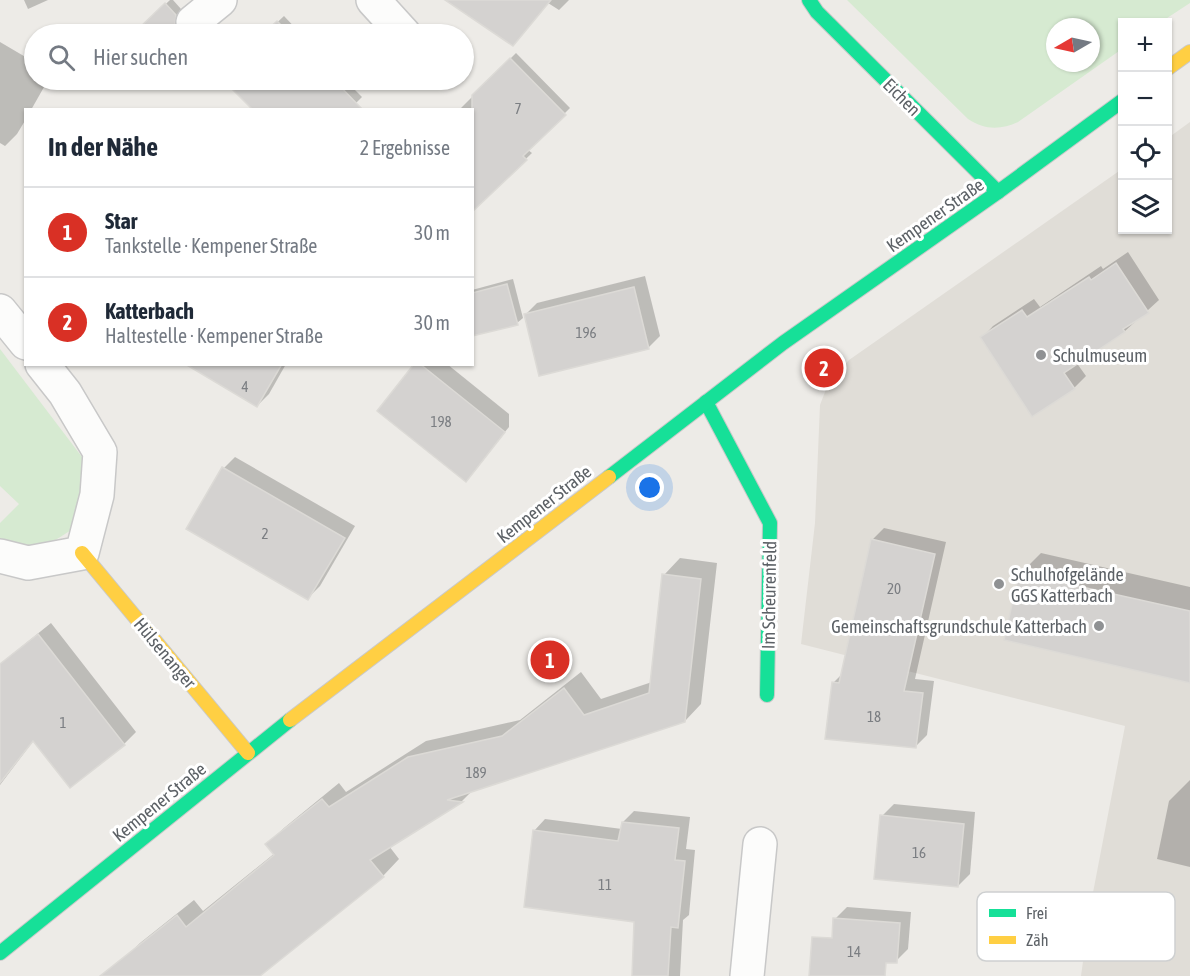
<!DOCTYPE html>
<html lang="de">
<meta charset="utf-8">
<style>
body{margin:0;font-family:"Asap Condensed",sans-serif;background:#f2f2f3;color:#1f2937}
.controls{position:absolute;right:18px;top:18px;display:grid;overflow:hidden;border-radius:0px;box-shadow:0 2px 4px #0004}
.controls button{width:54px;height:54px;display:grid;place-items:center;padding:0;border:0;border-bottom:2px solid #e0e1e3;background:#fff;color:#1f2937;font:30px sans-serif}
.compass{position:absolute;left:1046px;top:18px;width:54px;height:54px;border-radius:50%;background:#fff;box-shadow:0 2px 4px #0004;rotate:261deg}
.you{position:absolute;left:650px;top:488px;width:21px;height:21px;margin:-15px;border:4px solid #fff;border-radius:50%;background:#1a73e8;box-shadow:0 0 0 9px #1a73e833}
.badge{display:grid;place-items:center;width:39px;height:39px;border-radius:50%;background:#d93025;color:#fff;font-size:20px;font-weight:700}
.pin{position:absolute;translate:-50% -50%;border:3px solid #fff;box-shadow:0 2px 6px #0006}
.list{margin:0;padding:0;list-style:none}
h2{display:flex;justify-content:space-between;align-items:center;height:78px;margin:0;padding:0 24px;font-size:26px}
h2 small{font-size:20px;font-weight:400;color:#747a83}
.list li{display:grid;grid-template-columns:39px 1fr auto;gap:18px;align-items:center;box-sizing:border-box;height:90px;padding:0 24px;border-top:2px solid #e0e1e3}
.list b{display:block;font-size:22px;white-space:nowrap}
.list p{margin:0;font-size:20px;white-space:nowrap;color:#747a83}
.list em{font-size:20px;font-style:normal;color:#747a83}
.icon{flex:none;width:33px;height:33px;fill:none;stroke:currentColor;stroke-width:2;stroke-linecap:round;stroke-linejoin:round}
.map{position:relative;flex:none;width:1190px;height:976px;overflow:hidden}
.search{position:absolute;background:#fff;box-shadow:0 2px 4px #0004;left:24px;top:24px;width:450px;height:66px;display:flex;align-items:center;gap:15px;box-sizing:border-box;padding:0 21px;border-radius:33px;color:#747a83;font-size:22px}
.panel{position:absolute;background:#fff;box-shadow:0 2px 4px #0004;left:24px;top:108px;width:450px;height:258px;border-radius:0px}
.map>svg:first-child{display:block}
.education{fill:#e0ddd7}
.green{fill:#d6ead1;fill-rule:evenodd}
.shadow{fill:#0003}
.building{fill:#d4d2d0;stroke:#dcdad6;stroke-width:1.5}
.lines{fill:none;stroke-linecap:round;stroke-linejoin:round}
.street-casing{stroke:#c8c8c8;stroke-width:36}
.fast-casing{stroke:#c9c9c9;stroke-width:16}
.slow-casing{stroke:#c9c9c9;stroke-width:16}
.street{stroke:#fcfcfb;stroke-width:33}
.fast{stroke:#16e098;stroke-width:14}
.slow{stroke:#ffcf43;stroke-width:14}
.poi-dot{fill:#8f9193;stroke:#fff;stroke-width:2}
.labels{text-anchor:middle;dominant-baseline:central;stroke-width:6;stroke-linejoin:round;paint-order:stroke}
.number-label{font-size:15px;fill:#7b7e82}
.street-label{font-size:18px;fill:#5c6166;stroke:#fff}
.poi-label{font-size:18px;fill:#5c6166;stroke:#fff;text-anchor:start}
.key{fill:#fff;stroke:#ced0d1;stroke-width:1.5}
.key-label{font-size:16px;fill:#5c6166}
</style>
<div class="map">
<svg width="1190" height="976" viewBox="0 0 1190 976">
<rect width="100%" height="100%" fill="#edebe7"/>
<path class="education" d="M1190,122V976H1081L1091,903L1125,726L801,644L815,523L820,405L828,384L849,360L1122,169V230H1168V138Z"/>
<g class="green">
<path d="M847,0H1190V3L1161,22H1122V49L1018,122C1001,130 984,130 968,119ZM1055,27H1091V63H1055Z"/>
<path d="M0,349L82,457L87,466L74,528C40,551 39,549 0,544V523L19,504L0,486Z"/>
</g>
<g class="shadow">
<path d="M24,0H48L28,9Z"/>
<path d="M170,0H173L181,9L180,19L193,34H205H141L138,31Z"/>
<path d="M499,0H569L559,10L548,3Z"/>
<path d="M284,16L301,34H265Z"/>
<path d="M0,42L34,62V80H48L31,110H26V119L17,134L5,146L0,143Z"/>
<path d="M516,53L570,108L528,150L532,153L476,207L472,110H459Z"/>
<path d="M176,80H194L185,88Z"/>
<path d="M225,80H345L362,97L349,110H254Z"/>
<path d="M1128,252L1159,300L1125,331L1076,362L1086,376L1074,388L982,338L993,326L1034,299L1040,307L1101,266L1103,269Z"/>
<path d="M645,276L660,336L648,348L525,315L537,303Z"/>
<path d="M513,279L523,318L517,323L472,335V290Z"/>
<path d="M188,364H286L269,394L257,406Z"/>
<path d="M416,364H447L509,414V427L465,480Z"/>
<path d="M235,457L355,526L320,586L308,598L224,468Z"/>
<path d="M884,528L946,542L915,679L934,681L927,735L915,747L833,683L842,674L872,540Z"/>
<path d="M1041,553L1190,587V681L1020,574Z"/>
<path d="M680,558L717,563L701,704L685,721L473,790L462,801L389,846L399,859L383,876L257,976H136L123,960L140,943L194,900L203,911L275,853L267,844L284,828L339,783L346,792L426,741L520,720L581,672L601,699L652,682L664,575Z"/>
<path d="M51,623L136,732L124,744L71,786L34,740L0,785V664Z"/>
<path d="M1190,780V867L1157,859L1169,801Z"/>
<path d="M894,804L975,812L970,874L958,886L882,816Z"/>
<path d="M634,811L690,817L686,849L695,850L689,915L683,920L680,976H633L636,921L534,831L545,819L622,829L623,822Z"/>
<path d="M847,907L911,912L908,949L896,961L835,919Z"/>
</g>
<g class="building">
<path d="M445,0H551L513,46Z"/>
<path d="M165,3L176,15L175,26L179,34H139L136,31Z"/>
<path d="M277,21L290,34H263Z"/>
<path d="M510,58L566,115L523,156L527,160L472,212V95Z"/>
<path d="M223,80H334L363,110H253Z"/>
<path d="M1116,263L1149,313L1123,329L1125,332L1064,373L1075,389L1032,417L980,337L1022,310L1027,317L1089,277L1091,280Z"/>
<path d="M507,284L518,325L472,336V293Z"/>
<path d="M634,287L649,349L539,376L524,314Z"/>
<path d="M185,364H282L257,407Z"/>
<path d="M414,364H420L505,432L466,482L377,411Z"/>
<path d="M222,467L345,538L308,600L186,529Z"/>
<path d="M871,539L935,554L904,691L923,693L916,748L825,739L832,682L839,683Z"/>
<path d="M1019,573L1190,611V683L1004,640Z"/>
<path d="M662,574L701,579L685,722L447,800L463,802L370,860L384,877L260,976H100L177,915L186,927L274,855L265,844L322,799L329,807L408,757L502,736L564,688L584,715L649,693Z"/>
<path d="M38,634L125,745L70,788L33,741L0,783V664Z"/>
<path d="M880,815L964,824L958,887L874,879Z"/>
<path d="M622,822L679,828L675,860L685,861L678,928L671,927L668,976H632L634,922L524,907L533,830L618,841Z"/>
<path d="M833,918L900,923L897,963H886L885,976H809L812,937L832,938Z"/>
</g>
<g class="lines">
<defs>
<g id="street">
<path d="M373,0L404,34"/>
<path d="M193,22L220,0"/>
<path d="M0,311L26,343"/>
<path d="M0,556L28,563L82,553L97,495L100,452L65,393L42,364"/>
<path d="M747,976L760,844"/>
</g>
<g id="fast">
<path d="M809,0L817,12L998,192"/>
<path d="M706,402L770,523L767,695"/>
<path d="M609,477L783,343L998,192L1122,101"/>
<path d="M0,953L290,720"/>
</g>
<g id="slow">
<path d="M1168,68L1190,52"/>
<path d="M82,553L248,753"/>
<path d="M290,720L609,477"/>
</g>
</defs>
<use href="#street" class="street-casing"/>
<use href="#fast" class="fast-casing"/>
<use href="#slow" class="slow-casing"/>
<use href="#street" class="street"/>
<use href="#fast" class="fast"/>
<use href="#slow" class="slow"/>
</g>
<g class="poi-dot">
<circle cx="1041" cy="355" r="6"/>
<circle cx="999" cy="584" r="6"/>
<circle cx="1099" cy="626" r="6"/>
</g>
<g class="labels">
<g class="number-label">
<text x="518" y="108">7</text>
<text x="586" y="332">196</text>
<text x="245" y="386">4</text>
<text x="441" y="421">198</text>
<text x="265" y="533">2</text>
<text x="894" y="588">20</text>
<text x="874" y="716">18</text>
<text x="63" y="722">1</text>
<text x="476" y="772">189</text>
<text x="919" y="852">16</text>
<text x="605" y="884">11</text>
<text x="854" y="951">14</text>
</g>
<g class="street-label">
<text transform="translate(902 97) rotate(45)">Eichen</text>
<text transform="translate(935 215) rotate(-35)">Kempener Straße</text>
<text transform="translate(544 504) rotate(-38)">Kempener Straße</text>
<text transform="translate(769 595) rotate(-89)">Im Scheurenfeld</text>
<text transform="translate(165 653) rotate(50)">Hülsenanger</text>
<text transform="translate(159 802) rotate(-39)">Kempener Straße</text>
</g>
<g class="poi-label">
<text x="1053" y="355">Schulmuseum</text>
<text x="1011" y="574">Schulhofgelände<tspan x="1011" dy="21">GGS Katterbach</tspan></text>
<text x="1087" y="626" text-anchor="end">Gemeinschaftsgrundschule Katterbach</text>
</g>
</g>
<rect x="977" y="892" width="198" height="69" rx="9" class="key"/>
<rect x="989" y="909" width="27" height="8" fill="#16e098"/>
<rect x="989" y="936" width="27" height="8" fill="#ffcf43"/>
<g class="key-label">
<text x="1026" y="919">Frei</text>
<text x="1026" y="946">Zäh</text>
</g>
</svg>
<div class="controls">
<button>+</button>
<button>−</button>
<button><svg class="icon" aria-label="locate" viewBox="0 0 24 24"><circle cx="12" cy="12" r="6"/><path d="M12 2v4M12 18v4M2 12h4M18 12h4"/></svg></button>
<button><svg class="icon" aria-label="layers" viewBox="0 0 24 24"><path d="M12 4l9 5-9 5-9-5zM3 14l9 5 9-5"/></svg></button>
</div>
<svg class="compass" viewBox="-18 -18 36 36"><path d="M0-13l5 13h-10z" fill="#e53935"/><path d="M0 13l5-13h-10z" fill="#747a83"/></svg>
<div class="you"></div>
<div class="pin badge" style="left:550px;top:660px">1</div>
<div class="pin badge" style="left:824px;top:368px">2</div>
<div class="search"><svg class="icon" aria-label="search" viewBox="0 0 24 24"><circle cx="10" cy="10" r="6"/><path d="M15 15l6 6"/></svg>Hier suchen</div>
<section class="panel">
<h2>In der Nähe<small>2 Ergebnisse</small></h2>
<ul class="list">
<li><span class="badge">1</span><div><b>Star</b><p>Tankstelle · Kempener Straße</p></div><em>30 m</em></li>
<li><span class="badge">2</span><div><b>Katterbach</b><p>Haltestelle · Kempener Straße</p></div><em>30 m</em></li>
</ul>
</section>
</div>
